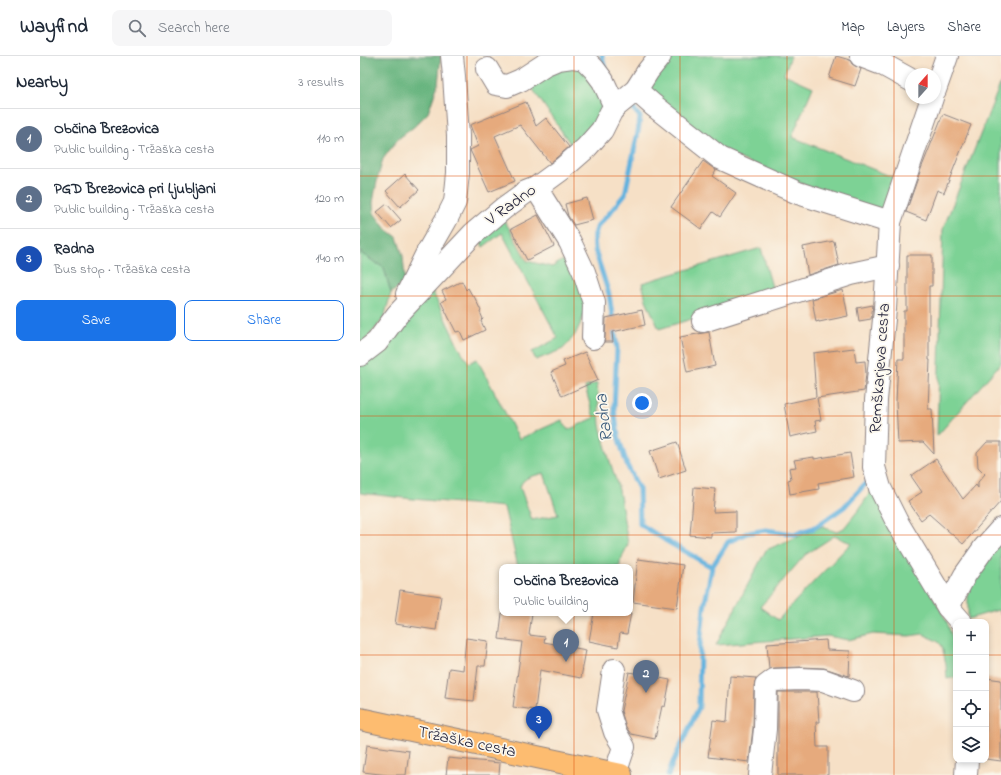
<!DOCTYPE html>
<meta charset="utf-8">
<style>
body{margin:0;font-family:"Indie Flower",sans-serif;background:#f6f6f7;color:#1f2937}
.controls{position:absolute;right:12px;bottom:12px;display:grid;overflow:hidden;border-radius:8px;box-shadow:0 2px 6px #0003}
.controls button{width:36px;height:36px;display:grid;place-items:center;padding:0;border:0;border-bottom:1px solid #e0e1e3;background:#fff;color:#1f2937;font:20px sans-serif}
.compass{position:absolute;left:545px;top:12px;width:36px;height:36px;border-radius:50%;background:#fff;box-shadow:0 2px 6px #0003;rotate:21deg}
.you{position:absolute;left:282px;top:347px;width:14px;height:14px;margin:-10px;border:3px solid #fff;border-radius:50%;background:#1a73e8;box-shadow:0 0 0 6px #1a73e833}
.badge{display:grid;place-items:center;width:26px;height:26px;border-radius:50%;background:#1a73e8;color:#fff;font-size:13px;font-weight:700}
.pin{position:absolute;translate:-50% -33px;filter:drop-shadow(0 1px 2px #0008)}
.pin::after{content:'';position:absolute;top:21px;width:14px;height:12px;background:inherit;clip-path:polygon(0 0,100% 0,50% 100%)}
.popup{position:absolute;left:139px;top:508px;width:134px;height:52px;box-sizing:border-box;display:grid;place-content:center;border-radius:8px;background:#fff;filter:drop-shadow(0 1px 3px #0005);font-size:13px;white-space:nowrap;color:#747a83}
.popup b{font-size:15px;color:#1f2937}
.popup::after{content:'';position:absolute;left:50%;top:100%;margin-left:-8px;border:8px solid transparent;border-top-color:#fff}
.list{margin:0;padding:0;list-style:none}
h2{display:flex;justify-content:space-between;align-items:center;height:52px;margin:0;padding:0 16px;font-size:17px}
h2 small{font-size:13px;font-weight:400;color:#747a83}
.list li{display:grid;grid-template-columns:26px 1fr auto;gap:12px;align-items:center;box-sizing:border-box;height:60px;padding:0 16px;border-top:1px solid #e0e1e3}
.list b{display:block;font-size:15px;white-space:nowrap}
.list p{margin:0;font-size:13px;white-space:nowrap;color:#747a83}
.list em{font-size:13px;font-style:normal;color:#747a83}
.actions{display:flex;gap:8px;padding:12px 16px}
.actions a{flex:1;padding:9px 0;border:1px solid #1a73e8;border-radius:8px;text-align:center;font-size:14px;color:#1a73e8}
.actions .main{background:#1a73e8;color:#fff}
.icon{flex:none;width:22px;height:22px;fill:none;stroke:currentColor;stroke-width:2;stroke-linecap:round;stroke-linejoin:round}
.map{position:relative;flex:none;width:641px;height:719px;overflow:hidden}
header{display:flex;align-items:center;gap:24px;box-sizing:border-box;height:56px;padding:0 20px;background:#fff;border-bottom:1px solid #e0e1e3}
header strong{font-size:19px}
nav{display:flex;gap:22px;margin-inline-start:auto;font-size:14px}
.search{width:280px;height:36px;background:#f6f6f7;display:flex;align-items:center;gap:10px;box-sizing:border-box;padding:0 14px;border-radius:8px;color:#747a83;font-size:15px}
main{display:flex}
aside{flex:1;background:#fff}
.map>svg:first-child{display:block}
.green{fill:#7dd295;stroke:#507a68;fill-rule:evenodd}
.forest{fill:#66b47e;stroke:#446b5c}
.lines{fill:none;stroke-linecap:round;stroke-linejoin:round}
.stream{stroke:#64b2de;stroke-width:5}
.building{fill:#e6aa7d}
.minor-casing{stroke:#8c8180;stroke-width:24}
.major-casing{stroke:#8c8180;stroke-width:24}
.minor{stroke:#fff;stroke-width:22}
.major{stroke:#fdbc70;stroke-width:22}
.grid{fill:none;stroke:#de560e;stroke-width:1;stroke-opacity:0.55}
.labels{text-anchor:middle;dominant-baseline:central;stroke-width:3.5;stroke-linejoin:round;paint-order:stroke}
.street-label{font-size:17px;fill:#22223b;stroke:#fbf7ec}
.water-label{font-size:18px;font-style:italic;fill:#3c5c7c;stroke:#fbf7ec}
</style>
<header>
<strong>Wayfind</strong>
<div class="search"><svg class="icon" aria-label="search" viewBox="0 0 24 24"><circle cx="10" cy="10" r="6"/><path d="M15 15l6 6"/></svg>Search here</div>
<nav><a>Map</a><a>Layers</a><a>Share</a></nav>
</header>
<main>
<aside>
<h2>Nearby<small>3 results</small></h2>
<ul class="list">
<li><span class="badge" style="background:#5c6f8a">1</span><div><b>Občina Brezovica</b><p>Public building · Tržaška cesta</p></div><em>110 m</em></li>
<li><span class="badge" style="background:#5c6f8a">2</span><div><b>PGD Brezovica pri Ljubljani</b><p>Public building · Tržaška cesta</p></div><em>120 m</em></li>
<li><span class="badge" style="background:#1a4fb4">3</span><div><b>Radna</b><p>Bus stop · Tržaška cesta</p></div><em>140 m</em></li>
</ul>
<div class="actions"><a class="main">Save</a><a>Share</a></div>
</aside>
<div class="map">
<svg width="641" height="719" viewBox="0 0 641 719">
<rect width="100%" height="100%" fill="#fbf7ec"/>
<filter id="ink" filterUnits="userSpaceOnUse"><feTurbulence type="fractalNoise" baseFrequency=".025" numOctaves="2"/><feDisplacementMap in="SourceGraphic" scale="8" xChannelSelector="R" yChannelSelector="G"/><feConvolveMatrix kernelMatrix="1 2 1 2 8 2 1 2 1" color-interpolation-filters="sRGB"/></filter>
<filter id="wash" filterUnits="userSpaceOnUse"><feTurbulence type="fractalNoise" baseFrequency=".012" numOctaves="4" result="noise"/><feDisplacementMap in="SourceGraphic" scale="16" xChannelSelector="R" yChannelSelector="G"/><feGaussianBlur stdDeviation="0.9" result="paint"/><feColorMatrix in="noise" values="0 0 0 0 0 0 0 0 0 0 0 0 0 0 0 0 0 1.4 0 .05"/><feComposite in="paint" operator="in"/></filter>
<g filter="url(#wash)">
<rect width="100%" height="100%" fill="#f6e0c6"/>
<g class="green">
<path d="M310,0H431L424,18L453,31L432,81L535,122L525,154L484,145L366,97L291,39L288,28Z"/>
<path d="M222,7L246,50L244,60L213,92L168,26L184,13Z"/>
<path d="M641,26V307L577,380L583,173Z"/>
<path d="M141,160L149,172L167,205L192,211L203,204L219,223L226,248L223,262L215,279L203,293L176,304L172,296L198,282L142,177L123,191L118,179Z"/>
<path d="M401,192L414,238L299,273L286,244L282,227Z"/>
<path d="M0,194L2,198L24,212L31,237L24,262L0,291Z"/>
<path d="M70,230L98,290L109,307L117,303L159,383L202,364L208,374L234,362L225,331L237,327L240,369L247,396L259,434L268,488L260,506V511H158L144,451L53,443L0,437V304ZM184,417L198,459L172,464L160,431C163,420 175,420 184,417Z"/>
<path d="M513,432L587,566L594,587L596,603V621L587,623L586,608L582,590L577,585L563,578L549,580L513,578L488,584L468,580L356,589L406,494L463,470L476,476L484,472L500,452ZM474,480L491,487L441,539L418,564L400,551L445,499Z"/>
<path d="M641,484V559L638,554L608,563V540L611,522Z"/>
</g>
<path class="forest" d="M0,0H81L78,28L68,57L55,70L38,83L23,103L18,121L15,135L13,147L14,157L25,172L37,181L43,200L45,224L39,231L31,237L24,212L2,198L0,194Z"/>
<g class="lines">
<g class="stream">
<path d="M242,0L245,13"/>
<path d="M268,46L280,61L278,76L265,138L248,159L238,169L234,181L235,194L249,238L257,292L254,353L258,380L267,409L279,433L280,468L305,484L352,511L344,552L340,591L339,651L313,706L308,719"/>
<path d="M352,511L368,486L387,477L406,474L434,478L454,472L484,451L507,426"/>
</g>
</g>
<g id="blocks">
<g class="building">
<path d="M476,0L490,4L492,8L501,13L495,30L469,22Z"/>
<path d="M166,46L176,70L186,62L209,91L190,107L160,69L135,80L155,125L129,136L110,94L118,90L110,69Z"/>
<path d="M583,58L611,69L584,137L577,134L566,164L546,156L561,113Z"/>
<path d="M343,105L356,114L352,120L376,137L360,161L353,156L341,173L311,151Z"/>
<path d="M45,118L59,134L40,151L26,135Z"/>
<path d="M227,142L233,164L214,169L208,160L205,148Z"/>
<path d="M27,148L41,164L31,172L17,156Z"/>
<path d="M178,159L194,190L167,204L151,173Z"/>
<path d="M474,185L479,209L448,219L443,191Z"/>
<path d="M547,199H572V230H569V304H570L568,353H572L574,398L563,386L538,387L536,346L538,303H544V255H547Z"/>
<path d="M102,225L106,234L108,232L113,241L114,240L121,255L120,256L123,263L121,265L125,274L104,284L100,275L96,276L81,246L86,243L82,235Z"/>
<path d="M483,234L488,260L459,266V265L456,266L452,243Z"/>
<path d="M513,249L511,263L499,265L497,252Z"/>
<path d="M282,254L285,269L252,276L253,286H244L245,282L246,262Z"/>
<path d="M349,276L355,310L327,316L320,281Z"/>
<path d="M494,292L496,306L505,305L506,318L504,335L457,342L461,364L455,365L457,375L430,381L424,348L456,341L453,297Z"/>
<path d="M225,296L238,324L202,340L191,316L205,310L203,305Z"/>
<path d="M317,386L326,414L299,423L290,395Z"/>
<path d="M627,386H641V445L603,488L569,458L561,464L548,445L562,436L551,420L576,403L603,443L616,429L618,432V426L625,418L618,411L617,397Z"/>
<path d="M490,397L494,421L458,427L459,433L430,438L428,424L431,423L429,412L436,411L434,404L454,401V403Z"/>
<path d="M334,431L355,433L353,456L376,455V476L351,477V481L330,479Z"/>
<path d="M278,503L323,509L317,552L273,546Z"/>
<path d="M40,534L81,540L76,574L35,568Z"/>
<path d="M142,557H172L169,579L185,581L184,586L226,594L221,622L180,614L175,654L153,651L162,586L139,583Z"/>
<path d="M234,557H271L267,578L260,577L258,591L229,585Z"/>
<path d="M106,582L128,585L125,610H118L114,645L85,642L89,612L103,614Z"/>
<path d="M466,584L467,594L490,595L489,620L464,612L441,611L414,612L409,613L407,588Z"/>
<path d="M269,616L310,624L305,651L302,650L295,683L271,678L266,671L261,655Z"/>
<path d="M370,620L396,622L394,630L393,672L389,706L348,701L353,664L367,666Z"/>
<path d="M626,622L641,624V705L626,703Z"/>
<path d="M418,636H457L459,666H456L457,691H468V719H418Z"/>
<path d="M7,689L49,695L46,719H28L3,716Z"/>
<path d="M88,702L140,707L139,719H86Z"/>
</g>
</g>
</g>
<g filter="url(#ink)">
<use href="#blocks" fill-opacity="0" stroke="#8c8180" stroke-width="1"/>
<g class="lines">
<defs>
<g id="minor">
<path d="M501,0L522,8L551,24"/>
<path d="M127,13L136,28L147,30L161,24L184,9L198,3L212,1L224,3L234,13L243,25L255,51"/>
<path d="M276,34L293,49L360,102L438,137L530,166"/>
<path d="M575,34L587,0"/>
<path d="M572,42L530,166L525,253L516,344L514,411L520,432L537,466L588,551L601,566"/>
<path d="M176,132L210,186L224,216L234,247L233,282"/>
<path d="M47,238L67,197L86,164L95,146L98,117V80L94,20L92,0"/>
<path d="M343,265L491,218L528,210"/>
<path d="M0,299L17,286L37,259L113,178L144,152L166,136L176,132L202,113L226,92L242,74L251,56L255,51L276,34L288,15L300,0"/>
<path d="M588,551L605,519L624,492L641,473"/>
<path d="M254,614L248,654L255,676L264,691L255,718"/>
<path d="M400,719L405,673L406,630L414,624L441,623L463,624L493,635"/>
<path d="M606,719L607,704"/>
</g>
<path id="major" d="M0,663L261,719"/>
</defs>
<use href="#minor" class="minor-casing"/>
<use href="#major" class="major-casing"/>
<use href="#minor" class="minor"/>
<use href="#major" class="major"/>
</g>
</g>
<path class="grid" d="M107,0V719M214,0V719M320,0V719M427,0V719M534,0V719M0,120H641M0,240H641M0,360H641M0,479H641M0,599H596M626,599H641"/>
<g class="labels">
<g class="street-label">
<text transform="translate(151 149) rotate(-36)">V Radno</text>
<text transform="translate(520 312) rotate(-86)">Remškarjeva cesta</text>
<text transform="translate(107 686) rotate(12)">Tržaška cesta</text>
</g>
<g class="water-label">
<text transform="translate(245 362) rotate(-97)">Radna</text>
</g>
</g>
</svg>
<div class="controls">
<button>+</button>
<button>−</button>
<button><svg class="icon" aria-label="locate" viewBox="0 0 24 24"><circle cx="12" cy="12" r="6"/><path d="M12 2v4M12 18v4M2 12h4M18 12h4"/></svg></button>
<button><svg class="icon" aria-label="layers" viewBox="0 0 24 24"><path d="M12 4l9 5-9 5-9-5zM3 14l9 5 9-5"/></svg></button>
</div>
<svg class="compass" viewBox="-18 -18 36 36"><path d="M0-13l5 13h-10z" fill="#e53935"/><path d="M0 13l5-13h-10z" fill="#747a83"/></svg>
<div class="you"></div>
<div class="pin badge" style="left:206px;top:606px;background:#5c6f8a">1</div>
<div class="popup"><b>Občina Brezovica</b>Public building</div>
<div class="pin badge" style="left:286px;top:637px;background:#5c6f8a">2</div>
<div class="pin badge" style="left:179px;top:683px;background:#1a4fb4">3</div>
</div>
</main>
